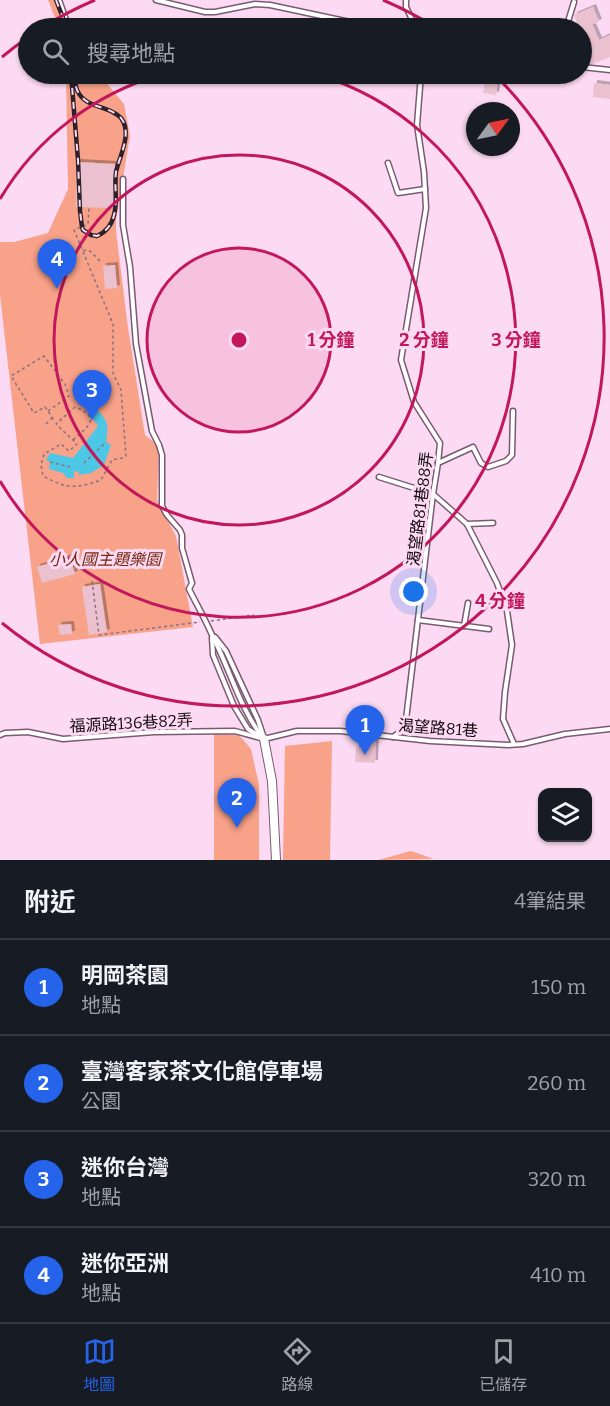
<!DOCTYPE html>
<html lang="zh-TW">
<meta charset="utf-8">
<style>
body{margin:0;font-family:Bitter,"Noto Sans TC",serif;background:#242831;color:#f1f3f6}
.controls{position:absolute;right:18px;bottom:18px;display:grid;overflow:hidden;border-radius:12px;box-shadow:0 2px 4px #0004}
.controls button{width:54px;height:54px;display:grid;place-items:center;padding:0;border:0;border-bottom:2px solid #363941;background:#171b24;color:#f1f3f6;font:30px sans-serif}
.compass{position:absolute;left:466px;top:102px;width:54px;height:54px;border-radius:50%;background:#171b24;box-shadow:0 2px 4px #0004;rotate:57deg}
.you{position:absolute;left:414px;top:592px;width:21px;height:21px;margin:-15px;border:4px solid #fff;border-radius:50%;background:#1a73e8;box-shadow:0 0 0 9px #1a73e833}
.badge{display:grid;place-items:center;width:39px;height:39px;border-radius:50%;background:#2563eb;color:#fff;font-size:20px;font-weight:700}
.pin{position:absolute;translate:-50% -50px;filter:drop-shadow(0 2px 3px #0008)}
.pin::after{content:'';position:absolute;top:32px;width:21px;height:18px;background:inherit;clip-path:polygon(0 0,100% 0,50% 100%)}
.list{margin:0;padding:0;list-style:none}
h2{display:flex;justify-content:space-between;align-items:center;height:78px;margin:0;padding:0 24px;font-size:26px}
h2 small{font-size:20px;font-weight:400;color:#9ea1a6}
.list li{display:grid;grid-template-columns:39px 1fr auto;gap:18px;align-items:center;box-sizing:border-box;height:96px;padding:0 24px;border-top:2px solid #363941}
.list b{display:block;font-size:22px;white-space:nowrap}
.list p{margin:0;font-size:20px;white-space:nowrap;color:#9ea1a6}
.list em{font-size:20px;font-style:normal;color:#9ea1a6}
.icon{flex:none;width:33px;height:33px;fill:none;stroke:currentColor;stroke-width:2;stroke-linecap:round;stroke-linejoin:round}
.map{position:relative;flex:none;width:610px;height:860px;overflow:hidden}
.search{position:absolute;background:#171b24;box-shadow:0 2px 4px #0004;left:18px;right:18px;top:18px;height:66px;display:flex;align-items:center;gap:15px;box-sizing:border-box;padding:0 21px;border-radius:33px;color:#9ea1a6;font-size:22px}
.sheet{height:462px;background:#171b24}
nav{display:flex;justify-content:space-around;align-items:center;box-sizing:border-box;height:84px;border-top:2px solid #363941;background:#171b24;font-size:16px;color:#9ea1a6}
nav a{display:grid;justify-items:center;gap:3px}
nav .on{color:#2563eb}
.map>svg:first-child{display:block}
.green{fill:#f8a289}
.water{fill:#4cc8e6}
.building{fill:#ebc1cf;filter:url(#shadow)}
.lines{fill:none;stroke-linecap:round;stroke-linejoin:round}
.service-casing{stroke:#795b71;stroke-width:7}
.minor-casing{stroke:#795b71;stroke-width:10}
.path{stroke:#877081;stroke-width:1.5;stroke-dasharray:3 3;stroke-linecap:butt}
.service{stroke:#fff;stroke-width:4}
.minor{stroke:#fff;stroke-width:8}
.rail-casing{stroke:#2f212b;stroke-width:4.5}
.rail{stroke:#fddaf3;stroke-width:2;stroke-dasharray:7;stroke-linecap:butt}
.ring{fill:none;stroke:#c2185b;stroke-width:3}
.labels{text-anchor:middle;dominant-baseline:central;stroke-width:6;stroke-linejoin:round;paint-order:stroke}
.street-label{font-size:16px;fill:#130810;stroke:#fddaf3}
.park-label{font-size:16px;font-style:italic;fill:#75260d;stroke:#fddaf3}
.centre{fill:#c2185b;stroke:#fddaf3;stroke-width:3}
.ring-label{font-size:18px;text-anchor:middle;font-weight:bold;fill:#c2185b;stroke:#fddaf3;stroke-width:6;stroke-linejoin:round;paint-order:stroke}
</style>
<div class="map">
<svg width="610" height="860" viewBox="0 0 610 860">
<defs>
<filter id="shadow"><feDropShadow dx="3" dy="-3" stdDeviation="0" flood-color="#0004"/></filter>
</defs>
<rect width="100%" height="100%" fill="#fddaf3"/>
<g class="green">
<path d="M48,0H60L71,28H59Z"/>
<path d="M66,74H99L124,104L130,136L116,220V231L128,328L145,435L159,446L157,500L176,536L193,627L40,644L0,295V242H14L48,233L68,189Z"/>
<path d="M214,734L239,735L251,749L259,785V860H214Z"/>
<path d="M332,741L330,860H283L285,746Z"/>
<path d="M411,851L434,859L378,860Z"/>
</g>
<path class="water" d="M92,405C106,418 110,422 106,442L111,445L104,465L91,473L79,475V472L74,471V478H67L63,473L49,469L50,462L46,460L50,453L73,458L98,426L87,411Z"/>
<g class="building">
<path d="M593,7L599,22L592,24L599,40L610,35V57L590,65L582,45V28H575L573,24L577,22L574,15Z"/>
<path d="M486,74H501L500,79H498L496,95L483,93Z"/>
<path d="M594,83L610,85V99L593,97Z"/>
<path d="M77,162L115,164L114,208L76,207Z"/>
<path d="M115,265L117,288L105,289L103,266Z"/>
<path d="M70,557L75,574L42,583L37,567Z"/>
<path d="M100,584L107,632L89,635L82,587Z"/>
<path d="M71,624L72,634L60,635L58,625Z"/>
<path d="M370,735L376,736L375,763L355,762L356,747L369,748Z"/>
</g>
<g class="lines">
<defs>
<g id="service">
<path d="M59,0L69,28"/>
<path d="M156,0L205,12H215L255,4L270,5L378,28"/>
<path d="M406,0V7L416,28"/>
<path d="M566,28L574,2"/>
<path d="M582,67L610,70"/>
<path d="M388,163L398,193L425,189"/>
<path d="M123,179V225L130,267L136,344L152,431L159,445L162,455V506L167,515L180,530L182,535V548L192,583L189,589C197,605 205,619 212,635C230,669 239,707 263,738"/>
<path d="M438,463L473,447L481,463L488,467L506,461L512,455L513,411"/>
<path d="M379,477L433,494L467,524L497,583L507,611L512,645L505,692L503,719L514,744"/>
<path d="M467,524L493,523"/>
<path d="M418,620L489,629"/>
<path d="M464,626L468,603"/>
<path d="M215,637L226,651L258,720L263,735"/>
<path d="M212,638L213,655L234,706L248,729L259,736"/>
<path d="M0,735L5,733L28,732L63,739L154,732L235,731L264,739L297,731H340L430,741L508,745L523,744L565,734L610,729"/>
<path d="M393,737L405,728L433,494L438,463L440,443L414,402L401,360L426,208L424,172L417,125L421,74"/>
</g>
<path id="minor" d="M264,739L272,781L276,860"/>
</defs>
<use href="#service" class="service-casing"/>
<use href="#minor" class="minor-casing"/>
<g class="path">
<path d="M83,250L90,251L101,262"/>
<path d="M48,411L69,396L65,384L44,356L11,376L34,413L45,407C49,412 52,417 55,422"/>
<path d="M46,424L52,418"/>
<path d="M73,440C87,427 103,418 75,407L56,424C63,431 70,437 77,444L69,451L61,444L44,454L41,465L43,476C67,489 75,489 101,480L112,460L122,458L126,456L121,390L113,373V324L74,230L88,224L89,207"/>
<path d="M50,462L70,467"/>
<path d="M84,463L106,442"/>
<path d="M92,581L99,635L200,622"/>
<path d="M211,621L254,615"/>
</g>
<use href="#service" class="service"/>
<use href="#minor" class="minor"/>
<defs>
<g id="rail">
<path d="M56,0L67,28"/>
<path d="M71,74L78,160L80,211L82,227L83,230L91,235L97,236C106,232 112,224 114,215C118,202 114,186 116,172C119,157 133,133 121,118C109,105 87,109 78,92C75,87 75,79 74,74"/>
</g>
</defs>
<use href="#rail" class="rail-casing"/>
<use href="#rail" class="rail"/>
</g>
<circle cx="239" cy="340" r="92" fill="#c2185b" fill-opacity=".12"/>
<g class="ring">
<circle cx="239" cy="340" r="92"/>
<circle cx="239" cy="340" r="185"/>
<path d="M0 199A277 277 0 0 1 163 74M315 74A277 277 0 1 1 0 481"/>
<path d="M2 57A369 369 0 0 1 27 38M43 27A369 369 0 0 1 95 0M383 0A369 369 0 0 1 435 27M495 75A369 369 0 0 1 2 623"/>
</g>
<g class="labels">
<g class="street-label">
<text transform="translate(420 509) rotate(-83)">渴望路81巷88弄</text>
<text transform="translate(131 723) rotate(-3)">福源路136巷82弄</text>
<text transform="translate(438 728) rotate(4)">渴望路81巷</text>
</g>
<g class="park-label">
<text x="105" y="559">小人國主題樂園</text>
</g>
</g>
<circle cx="239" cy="340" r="9" class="centre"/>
<g class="ring-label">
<text x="331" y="346">1 分鐘</text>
<text x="424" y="346">2 分鐘</text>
<text x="516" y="346">3 分鐘</text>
<text x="500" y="607">4 分鐘</text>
</g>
</svg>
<div class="controls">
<button><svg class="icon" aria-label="layers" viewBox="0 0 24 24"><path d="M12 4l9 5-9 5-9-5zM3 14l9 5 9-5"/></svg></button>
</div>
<svg class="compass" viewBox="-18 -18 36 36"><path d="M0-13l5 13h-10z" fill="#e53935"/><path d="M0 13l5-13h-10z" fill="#9ea1a6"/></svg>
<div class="you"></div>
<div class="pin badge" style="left:365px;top:755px">1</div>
<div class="pin badge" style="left:237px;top:828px">2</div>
<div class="pin badge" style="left:92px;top:420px">3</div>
<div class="pin badge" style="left:57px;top:289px">4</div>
<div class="search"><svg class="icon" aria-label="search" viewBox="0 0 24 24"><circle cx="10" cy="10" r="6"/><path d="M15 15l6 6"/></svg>搜尋地點</div>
</div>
<section class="sheet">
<h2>附近<small>4筆結果</small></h2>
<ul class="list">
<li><span class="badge">1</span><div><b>明岡茶園</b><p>地點</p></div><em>150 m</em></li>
<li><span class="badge">2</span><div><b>臺灣客家茶文化館停車場</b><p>公園</p></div><em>260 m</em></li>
<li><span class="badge">3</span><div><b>迷你台灣</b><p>地點</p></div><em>320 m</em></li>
<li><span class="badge">4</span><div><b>迷你亞洲</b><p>地點</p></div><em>410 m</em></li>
</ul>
</section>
<nav>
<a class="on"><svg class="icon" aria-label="map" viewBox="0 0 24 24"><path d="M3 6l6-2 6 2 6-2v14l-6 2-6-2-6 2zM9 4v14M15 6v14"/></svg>地圖</a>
<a><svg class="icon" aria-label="directions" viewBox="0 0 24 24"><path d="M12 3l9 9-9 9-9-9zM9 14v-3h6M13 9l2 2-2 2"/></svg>路線</a>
<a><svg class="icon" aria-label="saved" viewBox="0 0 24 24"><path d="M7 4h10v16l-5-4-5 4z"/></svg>已儲存</a>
</nav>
